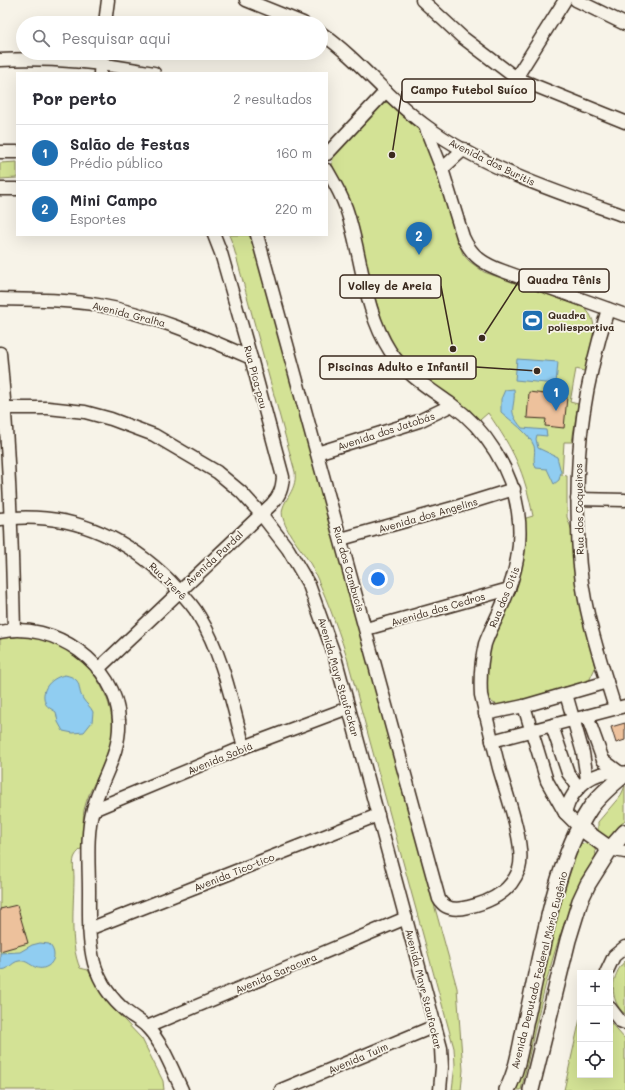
<!DOCTYPE html>
<html lang="pt">
<meta charset="utf-8">
<style>
body{margin:0;font-family:Mali,sans-serif;background:#f7f7f7;color:#2b2b33}
.controls{position:absolute;right:12px;bottom:12px;display:grid;overflow:hidden;border-radius:0px;box-shadow:0 4px 16px #0002}
.controls button{width:36px;height:36px;display:grid;place-items:center;padding:0;border:0;border-bottom:1px solid #e1e1e2;background:#fff;color:#2b2b33;font:20px sans-serif}
.you{position:absolute;left:378px;top:579px;width:14px;height:14px;margin:-10px;border:3px solid #fff;border-radius:50%;background:#1a73e8;box-shadow:0 0 0 6px #1a73e833}
.badge{display:grid;place-items:center;width:26px;height:26px;border-radius:50%;background:#1f6fb2;color:#fff;font-size:13px;font-weight:700}
.pin{position:absolute;translate:-50% -33px;filter:drop-shadow(0 1px 2px #0008)}
.pin::after{content:'';position:absolute;top:21px;width:14px;height:12px;background:inherit;clip-path:polygon(0 0,100% 0,50% 100%)}
.list{margin:0;padding:0;list-style:none}
h2{display:flex;justify-content:space-between;align-items:center;height:52px;margin:0;padding:0 16px;font-size:17px}
h2 small{font-size:13px;font-weight:400;color:#7c7c81}
.list li{display:grid;grid-template-columns:26px 1fr auto;gap:12px;align-items:center;box-sizing:border-box;height:56px;padding:0 16px;border-top:1px solid #e1e1e2}
.list b{display:block;font-size:15px;white-space:nowrap}
.list p{margin:0;font-size:13px;white-space:nowrap;color:#7c7c81}
.list em{font-size:13px;font-style:normal;color:#7c7c81}
.icon{flex:none;width:22px;height:22px;fill:none;stroke:currentColor;stroke-width:2;stroke-linecap:round;stroke-linejoin:round}
.map{position:relative;flex:none;width:625px;height:1090px;overflow:hidden}
.search{position:absolute;background:#fff;box-shadow:0 4px 16px #0002;left:16px;top:16px;width:312px;height:44px;display:flex;align-items:center;gap:10px;box-sizing:border-box;padding:0 14px;border-radius:22px;color:#7c7c81;font-size:15px}
.panel{position:absolute;background:#fff;box-shadow:0 4px 16px #0002;left:16px;top:72px;width:312px;height:164px;border-radius:0px}
.map>svg:first-child{display:block}
.green{fill:#d3e295;stroke:#87865a}
.water{fill:#90cdf1;stroke:#6e8c9d}
.building{fill:#edc19c;stroke:#3b2a1e}
.lines{fill:none;stroke-linecap:round;stroke-linejoin:round}
.minor-casing{stroke:#3b2a1e;stroke-width:15}
.tertiary-casing{stroke:#3b2a1e;stroke-width:18}
.minor{stroke:#f7f3e8;stroke-width:12}
.tertiary{stroke:#f7f3e8;stroke-width:15}
.labels{text-anchor:middle;dominant-baseline:central;stroke-width:3.5;stroke-linejoin:round;paint-order:stroke}
.street-label{font-size:10px;fill:#3b2a1e;stroke:#f7f3e8}
.poi-label{font-size:10px;font-weight:bold;fill:#3b2a1e;stroke:#f7f3e8;text-anchor:start}
.leader{fill:none;stroke:#3b2a1e;stroke-width:1.5}
.callout-dot{fill:#3b2a1e;stroke:#f7f3e8;stroke-width:1.5}
.callout{fill:#f7f3e8;stroke:#3b2a1e;stroke-width:1.5}
.callout-label{font-size:11px;text-anchor:middle;font-weight:bold;fill:#3b2a1e}
</style>
<div class="map">
<svg width="625" height="1090" viewBox="0 0 625 1090">
<rect width="100%" height="100%" fill="#f7f3e8"/>
<filter id="ink" filterUnits="userSpaceOnUse"><feTurbulence type="fractalNoise" baseFrequency=".025" numOctaves="2"/><feDisplacementMap in="SourceGraphic" scale="8" xChannelSelector="R" yChannelSelector="G"/><feConvolveMatrix kernelMatrix="1 2 1 2 8 2 1 2 1" color-interpolation-filters="sRGB"/></filter>
<g filter="url(#ink)">
<g class="green">
<path d="M388,102L394,103L420,128L434,154L456,236L463,254L469,261L484,272L583,307C604,323 590,350 584,371L576,369L570,402L578,404L572,442H564L562,475L567,476V517L572,531L577,577L595,668L589,681L505,707L493,703L485,694L489,649L516,588L521,565L523,519L533,516C524,471 514,450 488,413L480,420C453,396 418,380 396,351C388,340 384,327 380,315L346,196L333,168L332,162L334,155L382,103Z"/>
<path d="M17,162V178L0,179V163Z"/>
<path d="M229,235H249L252,241L457,988L463,1070L461,1090H452L455,1065L454,1048L346,654C336,623 325,594 311,565C303,550 287,535 283,518C278,502 298,493 295,472L233,245Z"/>
<path d="M18,636C34,637 53,639 67,648C97,669 120,708 110,745C105,768 89,787 84,810C82,821 85,837 82,847C81,850 76,853 75,856C72,861 74,871 74,877C74,904 69,943 80,968L88,970L109,1004L142,1039L163,1081L164,1090H0V638Z"/>
<path d="M625,786V820L618,828L616,836L606,838L598,832V822L621,795Z"/>
<path d="M588,843L595,849C600,862 577,891 572,904C547,963 536,1028 521,1090H512L575,849L580,844Z"/>
<path d="M625,961V1014C608,1000 611,975 625,961Z"/>
<path d="M580,1019V1075H610V1022L625,1039V1090H564Z"/>
</g>
<g class="water">
<path d="M517,359L558,362L556,384L515,380Z"/>
<path d="M514,389C516,409 506,409 522,428L546,430L547,436L537,435L536,439L538,448L557,457L561,472L559,480L554,484L547,469L536,468C532,459 536,454 534,446C529,433 511,421 501,412V399L505,390Z"/>
<path d="M65,675C84,679 76,687 83,699C86,704 91,707 93,712L92,722L84,732L73,733L63,731L58,722L56,712C52,709 46,707 45,702C40,688 53,677 65,675Z"/>
<path d="M40,943L49,944C52,947 54,951 54,955C54,960 51,964 48,966C35,974 30,959 19,961C11,962 8,972 0,969V953L20,952L32,945Z"/>
</g>
<g class="building">
<path d="M529,392L567,397L564,428L545,426L546,419L527,418Z"/>
<path d="M625,723V740L616,743L611,727Z"/>
<path d="M17,905L28,943L0,951V909Z"/>
</g>
<g class="lines">
<defs>
<g id="minor">
<path d="M246,0L303,23"/>
<path d="M422,0L462,37L516,78L625,122"/>
<path d="M576,0L625,24"/>
<path d="M105,23L108,0"/>
<path d="M321,33C360,60 388,99 426,126C483,168 559,193 625,216"/>
<path d="M0,60C54,57 101,63 154,73"/>
<path d="M100,73L102,53"/>
<path d="M516,78L565,0"/>
<path d="M425,126L442,169L463,237C472,257 484,264 503,271L625,315"/>
<path d="M0,152H17"/>
<path d="M327,154L386,91"/>
<path d="M442,169L464,149"/>
<path d="M0,189H17"/>
<path d="M257,235L439,899C445,910 457,910 468,907C491,902 511,892 519,869C526,846 506,793 499,768C493,744 487,719 481,695C480,678 481,661 485,644C489,632 496,620 501,608C515,578 523,545 518,512C512,470 486,429 451,404C430,389 405,374 390,351C363,309 362,254 346,208C341,194 334,182 327,170"/>
<path d="M0,299C33,300 66,299 98,305C151,314 201,336 251,358"/>
<path d="M608,309C585,383 575,446 578,524C578,550 580,575 585,600C592,637 604,672 615,708"/>
<path d="M0,353C9,445 12,537 14,630"/>
<path d="M0,408H48L85,412L111,419L154,435L217,472L241,492L261,514L288,549L309,585L335,657L441,1048L442,1067L440,1090"/>
<path d="M317,453L419,421L452,405"/>
<path d="M577,499L625,500"/>
<path d="M0,519C67,511 123,534 170,581C180,592 192,603 199,616C223,655 232,704 244,747"/>
<path d="M341,539L456,507L514,489"/>
<path d="M366,629L509,589"/>
<path d="M0,632C53,620 117,664 119,720C121,753 101,779 93,809C86,835 89,864 89,891C89,915 88,940 94,963C100,983 111,999 127,1012C133,1017 141,1021 147,1027C163,1044 172,1069 182,1090"/>
<path d="M98,669L272,504C280,495 282,489 283,477L251,358L221,253L214,235"/>
<path d="M566,694L583,753L587,779"/>
<path d="M524,706L547,781L565,813"/>
<path d="M485,714L524,706L607,682"/>
<path d="M587,716L603,760L619,772"/>
<path d="M552,726L568,773L579,788"/>
<path d="M492,741L625,706"/>
<path d="M93,810L244,747L348,708"/>
<path d="M579,827L565,813C573,785 595,768 625,773"/>
<path d="M610,849L625,852"/>
<path d="M89,929L378,815"/>
<path d="M606,973L614,956L625,947"/>
<path d="M610,1008L620,1021L625,1023"/>
<path d="M147,1027L406,918"/>
<path d="M281,1090L435,1026"/>
</g>
<g id="tertiary">
<path d="M579,827L610,849"/>
<path d="M507,1090C518,1069 521,1043 526,1020C541,957 554,864 589,810C598,796 612,785 625,774"/>
<path d="M531,1090L568,940L580,901L588,884L610,849L625,832"/>
</g>
</defs>
<use href="#minor" class="minor-casing"/>
<use href="#tertiary" class="tertiary-casing"/>
<use href="#minor" class="minor"/>
<use href="#tertiary" class="tertiary"/>
</g>
</g>
<defs>
<symbol id="stadium-square" viewBox="-11 -11 22 22"><rect x="-9" y="-9" width="18" height="18" rx="4" fill="#1f6fb2" stroke="#f7f3e8"/><path d="M0-5a6.5 5 0 1 0 0 10a6.5 5 0 1 0 0-10ZM-3.5-1.8h7v3.6h-7Z" fill="#fff"/></symbol>
</defs>
<g fill-rule="evenodd">
<use href="#stadium-square" x="520" y="308" width="25" height="25"/>
</g>
<g class="labels">
<g class="street-label">
<text transform="translate(492 162) rotate(26)">Avenida dos Buritis</text>
<text transform="translate(129 314) rotate(14)">Avenida Gralha</text>
<text transform="translate(256 377) rotate(75)">Rua Pica-pau</text>
<text transform="translate(386 431) rotate(-18)">Avenida dos Jatobás</text>
<text transform="translate(579 509) rotate(-91)">Rua dos Coqueiros</text>
<text transform="translate(428 515) rotate(-16)">Avenida dos Angelins</text>
<text transform="translate(214 558) rotate(-43)">Avenida Pardal</text>
<text transform="translate(349 569) rotate(74)">Rua dos Cambucis</text>
<text transform="translate(168 581) rotate(45)">Rua Irerê</text>
<text transform="translate(504 597) rotate(-68)">Rua dos Oitis</text>
<text transform="translate(438 609) rotate(-16)">Avenida dos Cedros</text>
<text transform="translate(339 677) rotate(74)">Avenida Mayr Staufackar</text>
<text transform="translate(220 758) rotate(-22)">Avenida Sabiá</text>
<text transform="translate(234 872) rotate(-22)">Avenida Tico-tico</text>
<text transform="translate(539 970) rotate(-76)">Avenida Deputado Federal Mário Eugênio</text>
<text transform="translate(276 973) rotate(-23)">Avenida Saracura</text>
<text transform="translate(424 989) rotate(76)">Avenida Mayr Staufackar</text>
<text transform="translate(358 1058) rotate(-23)">Avenida Tuim</text>
</g>
<g class="poi-label">
<text x="548" y="315">Quadra<tspan x="548" dy="12">poliesportiva</tspan></text>
</g>
</g>
<path class="leader" d="M392 155L402 91M482 338L519 281M453 349L441 286M537 371L476 367"/>
<g class="callout-dot">
<circle cx="392" cy="155" r="4"/>
<circle cx="482" cy="338" r="4"/>
<circle cx="453" cy="349" r="4"/>
<circle cx="537" cy="371" r="4"/>
</g>
<g class="callout">
<rect x="402" y="79" width="133" height="23" rx="4"/>
<rect x="519" y="269" width="90" height="23" rx="4"/>
<rect x="340" y="275" width="101" height="23" rx="4"/>
<rect x="320" y="356" width="156" height="23" rx="4"/>
</g>
<g class="callout-label">
<text x="469" y="94">Campo Futebol Suíco</text>
<text x="564" y="284">Quadra Tênis</text>
<text x="390" y="290">Volley de Areia</text>
<text x="398" y="371">Piscinas Adulto e Infantil</text>
</g>
</svg>
<div class="controls">
<button>+</button>
<button>−</button>
<button><svg class="icon" aria-label="locate" viewBox="0 0 24 24"><circle cx="12" cy="12" r="6"/><path d="M12 2v4M12 18v4M2 12h4M18 12h4"/></svg></button>
</div>
<div class="you"></div>
<div class="pin badge" style="left:556px;top:411px">1</div>
<div class="pin badge" style="left:419px;top:255px">2</div>
<div class="search"><svg class="icon" aria-label="search" viewBox="0 0 24 24"><circle cx="10" cy="10" r="6"/><path d="M15 15l6 6"/></svg>Pesquisar aqui</div>
<section class="panel">
<h2>Por perto<small>2 resultados</small></h2>
<ul class="list">
<li><span class="badge">1</span><div><b>Salão de Festas</b><p>Prédio público</p></div><em>160 m</em></li>
<li><span class="badge">2</span><div><b>Mini Campo</b><p>Esportes</p></div><em>220 m</em></li>
</ul>
</section>
</div>
